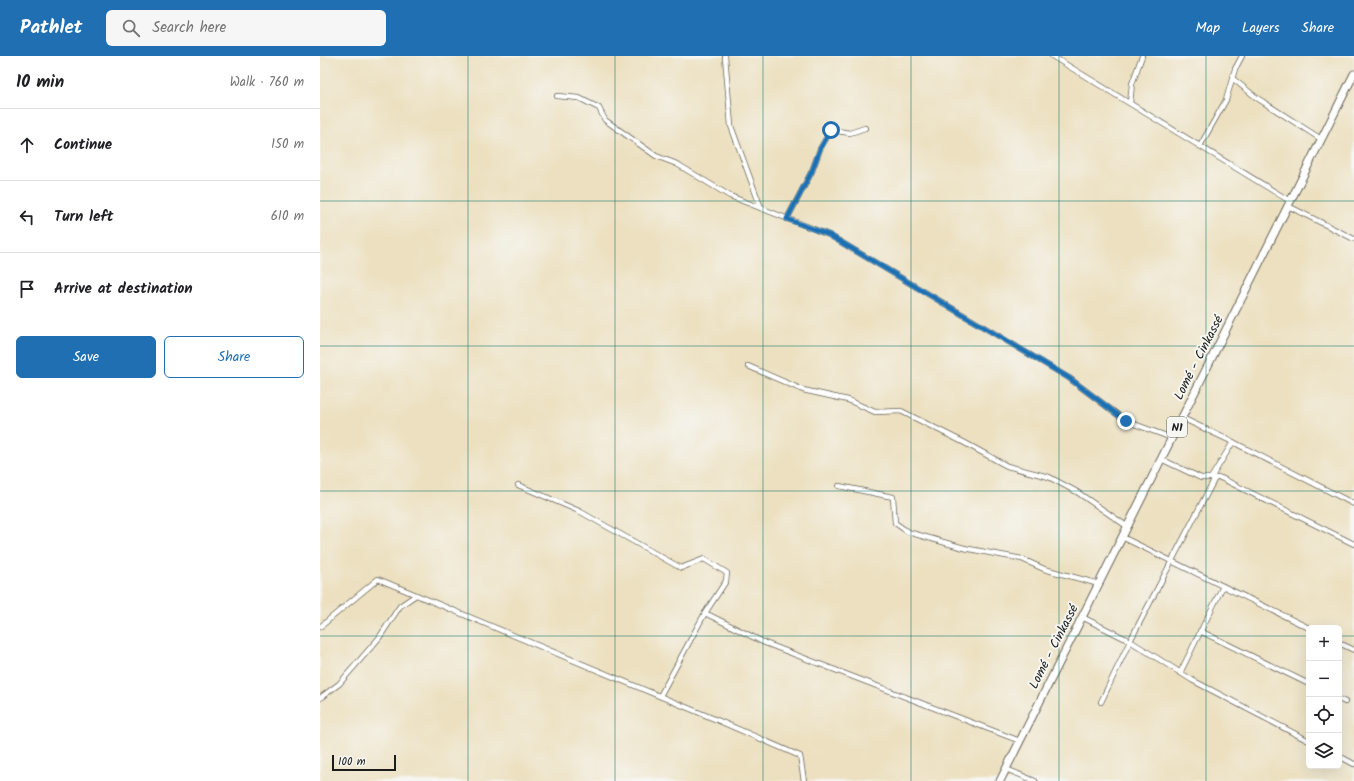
<!DOCTYPE html>
<meta charset="utf-8">
<style>
body{margin:0;font-family:Kalam,sans-serif;background:#f6f6f6;color:#202124}
.controls{position:absolute;right:12px;bottom:12px;display:grid;overflow:hidden;border-radius:6px;box-shadow:0 4px 16px #0002}
.controls button{width:36px;height:36px;display:grid;place-items:center;padding:0;border:0;border-bottom:1px solid #e0e0e0;background:#fff;color:#202124;font:20px sans-serif}
.scale{position:absolute;left:12px;bottom:10px;width:64px;box-sizing:border-box;padding-left:4px;border:2px solid #1c1c1c;border-top:0;font-size:11px;line-height:14px;white-space:nowrap;color:#1c1c1c;-webkit-text-stroke:3px #f6f6f2;paint-order:stroke}
.stop{position:absolute;width:12px;height:12px;margin:-9px;border:3px solid #1f6fb2;border-radius:50%;background:#fff}
.stop.end{background:#1f6fb2;border-color:#fff;box-shadow:0 1px 4px #0008}
.list{margin:0;padding:0;list-style:none}
h2{display:flex;justify-content:space-between;align-items:center;height:52px;margin:0;padding:0 16px;font-size:17px}
h2 small{font-size:13px;font-weight:400;color:#757577}
.list li{display:grid;grid-template-columns:26px 1fr auto;gap:12px;align-items:center;box-sizing:border-box;height:72px;padding:0 16px;border-top:1px solid #e0e0e0}
.list b{display:block;font-size:15px;white-space:nowrap}
.list em{font-size:13px;font-style:normal;color:#757577}
.actions{display:flex;gap:8px;padding:12px 16px}
.actions a{flex:1;padding:9px 0;border:1px solid #1f6fb2;border-radius:6px;text-align:center;font-size:14px;color:#1f6fb2}
.actions .main{background:#1f6fb2;color:#fff}
.icon{flex:none;width:22px;height:22px;fill:none;stroke:currentColor;stroke-width:2;stroke-linecap:round;stroke-linejoin:round}
.map{position:relative;flex:none;width:1034px;height:725px;overflow:hidden}
header{display:flex;align-items:center;gap:24px;box-sizing:border-box;height:56px;padding:0 20px;background:#1f6fb2;color:#fff}
header strong{font-size:19px}
nav{display:flex;gap:22px;margin-inline-start:auto;font-size:14px}
.search{width:280px;height:36px;background:#f6f6f6;display:flex;align-items:center;gap:10px;box-sizing:border-box;padding:0 14px;border-radius:6px;color:#757577;font-size:15px}
main{display:flex}
aside{flex:1;background:#fff}
.map>svg:first-child{display:block}
.lines{fill:none;stroke-linecap:round;stroke-linejoin:round}
.minor-casing{stroke:#656155;stroke-width:6}
.trunk-casing{stroke:#656155;stroke-width:9}
.minor{stroke:#fff;stroke-width:4.5}
.trunk{stroke:#fff;stroke-width:7}
.route{stroke:#1f6fb2;stroke-width:5}
.grid{fill:none;stroke:#0f766e;stroke-width:1;stroke-opacity:0.55}
.labels{text-anchor:middle;dominant-baseline:central;stroke-width:4;stroke-linejoin:round;paint-order:stroke}
.shield{fill:#f6f6f2;stroke:#5d5d5c;stroke-width:1}
.shield-label{font-size:12px;font-weight:bold;fill:#1c1c1c}
.street-label{font-size:13px;fill:#1c1c1c;stroke:#f6f6f2}
</style>
<header>
<strong>Pathlet</strong>
<div class="search"><svg class="icon" aria-label="search" viewBox="0 0 24 24"><circle cx="10" cy="10" r="6"/><path d="M15 15l6 6"/></svg>Search here</div>
<nav><a>Map</a><a>Layers</a><a>Share</a></nav>
</header>
<main>
<aside>
<h2>10 min<small>Walk · 760 m</small></h2>
<ul class="list">
<li><svg class="icon" aria-label="ahead" viewBox="0 0 24 24"><path d="M12 20V5M6 11l6-6 6 6"/></svg><div><b>Continue</b></div><em>150 m</em></li>
<li><svg class="icon" aria-label="left" viewBox="0 0 24 24"><path d="M17 20v-9H6M10 6l-5 5 5 5"/></svg><div><b>Turn left</b></div><em>610 m</em></li>
<li><svg class="icon" aria-label="arrive" viewBox="0 0 24 24"><path d="M6 21V4h12l-3 4 3 4H6"/></svg><div><b>Arrive at destination</b></div></li>
</ul>
<div class="actions"><a class="main">Save</a><a>Share</a></div>
</aside>
<div class="map">
<svg width="1034" height="725" viewBox="0 0 1034 725">
<rect width="100%" height="100%" fill="#f6f6f2"/>
<filter id="ink" filterUnits="userSpaceOnUse"><feTurbulence type="fractalNoise" baseFrequency=".025" numOctaves="2"/><feDisplacementMap in="SourceGraphic" scale="8" xChannelSelector="R" yChannelSelector="G"/><feConvolveMatrix kernelMatrix="1 2 1 2 8 2 1 2 1" color-interpolation-filters="sRGB"/></filter>
<filter id="wash" filterUnits="userSpaceOnUse"><feTurbulence type="fractalNoise" baseFrequency=".012" numOctaves="4" result="noise"/><feDisplacementMap in="SourceGraphic" scale="16" xChannelSelector="R" yChannelSelector="G"/><feGaussianBlur stdDeviation="0.9" result="paint"/><feColorMatrix in="noise" values="0 0 0 0 0 0 0 0 0 0 0 0 0 0 0 0 0 1.4 0 .05"/><feComposite in="paint" operator="in"/></filter>
<g filter="url(#wash)">
<rect width="100%" height="100%" fill="#ece0c0"/>
</g>
<g filter="url(#ink)">
<g class="lines">
<defs>
<g id="minor">
<path d="M405,0L411,70L441,152"/>
<path d="M732,0L970,145"/>
<path d="M912,22L937,42L1001,83"/>
<path d="M237,40L259,42L279,52L285,64L336,100L357,108L410,140L509,179L749,322L806,365L852,382"/>
<path d="M810,47L812,28L822,0"/>
<path d="M880,90L906,44L915,13L922,0"/>
<path d="M968,150L1034,183"/>
<path d="M467,163L492,115L500,93L511,74L530,77L545,72"/>
<path d="M428,310L483,334L528,344L555,356L581,355L645,387L687,410L729,421L757,436L808,471"/>
<path d="M862,362L913,386L1034,448"/>
<path d="M841,403L881,422H901L1034,488"/>
<path d="M891,422L913,386"/>
<path d="M198,429L259,455L361,512L384,503L407,517L406,525L385,557L445,587L700,685"/>
<path d="M519,430L573,441L575,467L588,476L644,492L702,503L724,513L779,528"/>
<path d="M802,481L989,572"/>
<path d="M762,561L810,585L872,624L989,685"/>
<path d="M0,571L58,523L397,664L480,700L484,725"/>
<path d="M880,575L989,628"/>
<path d="M1019,587L1034,594"/>
<path d="M860,617L903,530"/>
<path d="M340,640L385,557"/>
<path d="M0,642L19,628L59,582L80,550L96,539"/>
<path d="M1019,643L1025,646"/>
<path d="M781,646L810,585L895,422"/>
<path d="M1019,700L1034,708"/>
<path d="M686,713L715,725"/>
</g>
<path id="trunk" d="M680,725L1034,18"/>
</defs>
<use href="#minor" class="minor-casing"/>
<use href="#trunk" class="trunk-casing"/>
<use href="#minor" class="minor"/>
<use href="#trunk" class="trunk"/>
</g>
</g>
<g class="lines" filter="url(#ink)">
<path class="route" d="M511,74L500,93L492,115L467,163L509,179L749,322L806,365"/>
</g>
<path class="grid" d="M148,0V725M295,0V725M443,0V725M591,0V725M739,0V725M886,0V725M0,145H1034M0,290H1034M0,435H1034M0,580H989M1019,580H1034"/>
<g class="labels">
<rect class="shield" x="847" y="361" width="20" height="20" rx="3"/>
<g class="shield-label">
<text x="857" y="371">N1</text>
</g>
<g class="street-label">
<text transform="translate(879 302) rotate(-63)">Lomé - Cinkassé</text>
<text transform="translate(734 591) rotate(-63)">Lomé - Cinkassé</text>
</g>
</g>
</svg>
<div class="controls">
<button>+</button>
<button>−</button>
<button><svg class="icon" aria-label="locate" viewBox="0 0 24 24"><circle cx="12" cy="12" r="6"/><path d="M12 2v4M12 18v4M2 12h4M18 12h4"/></svg></button>
<button><svg class="icon" aria-label="layers" viewBox="0 0 24 24"><path d="M12 4l9 5-9 5-9-5zM3 14l9 5 9-5"/></svg></button>
</div>
<div class="scale">100 m</div>
<div class="stop" style="left:511px;top:74px"></div>
<div class="stop end" style="left:806px;top:365px"></div>
</div>
</main>
